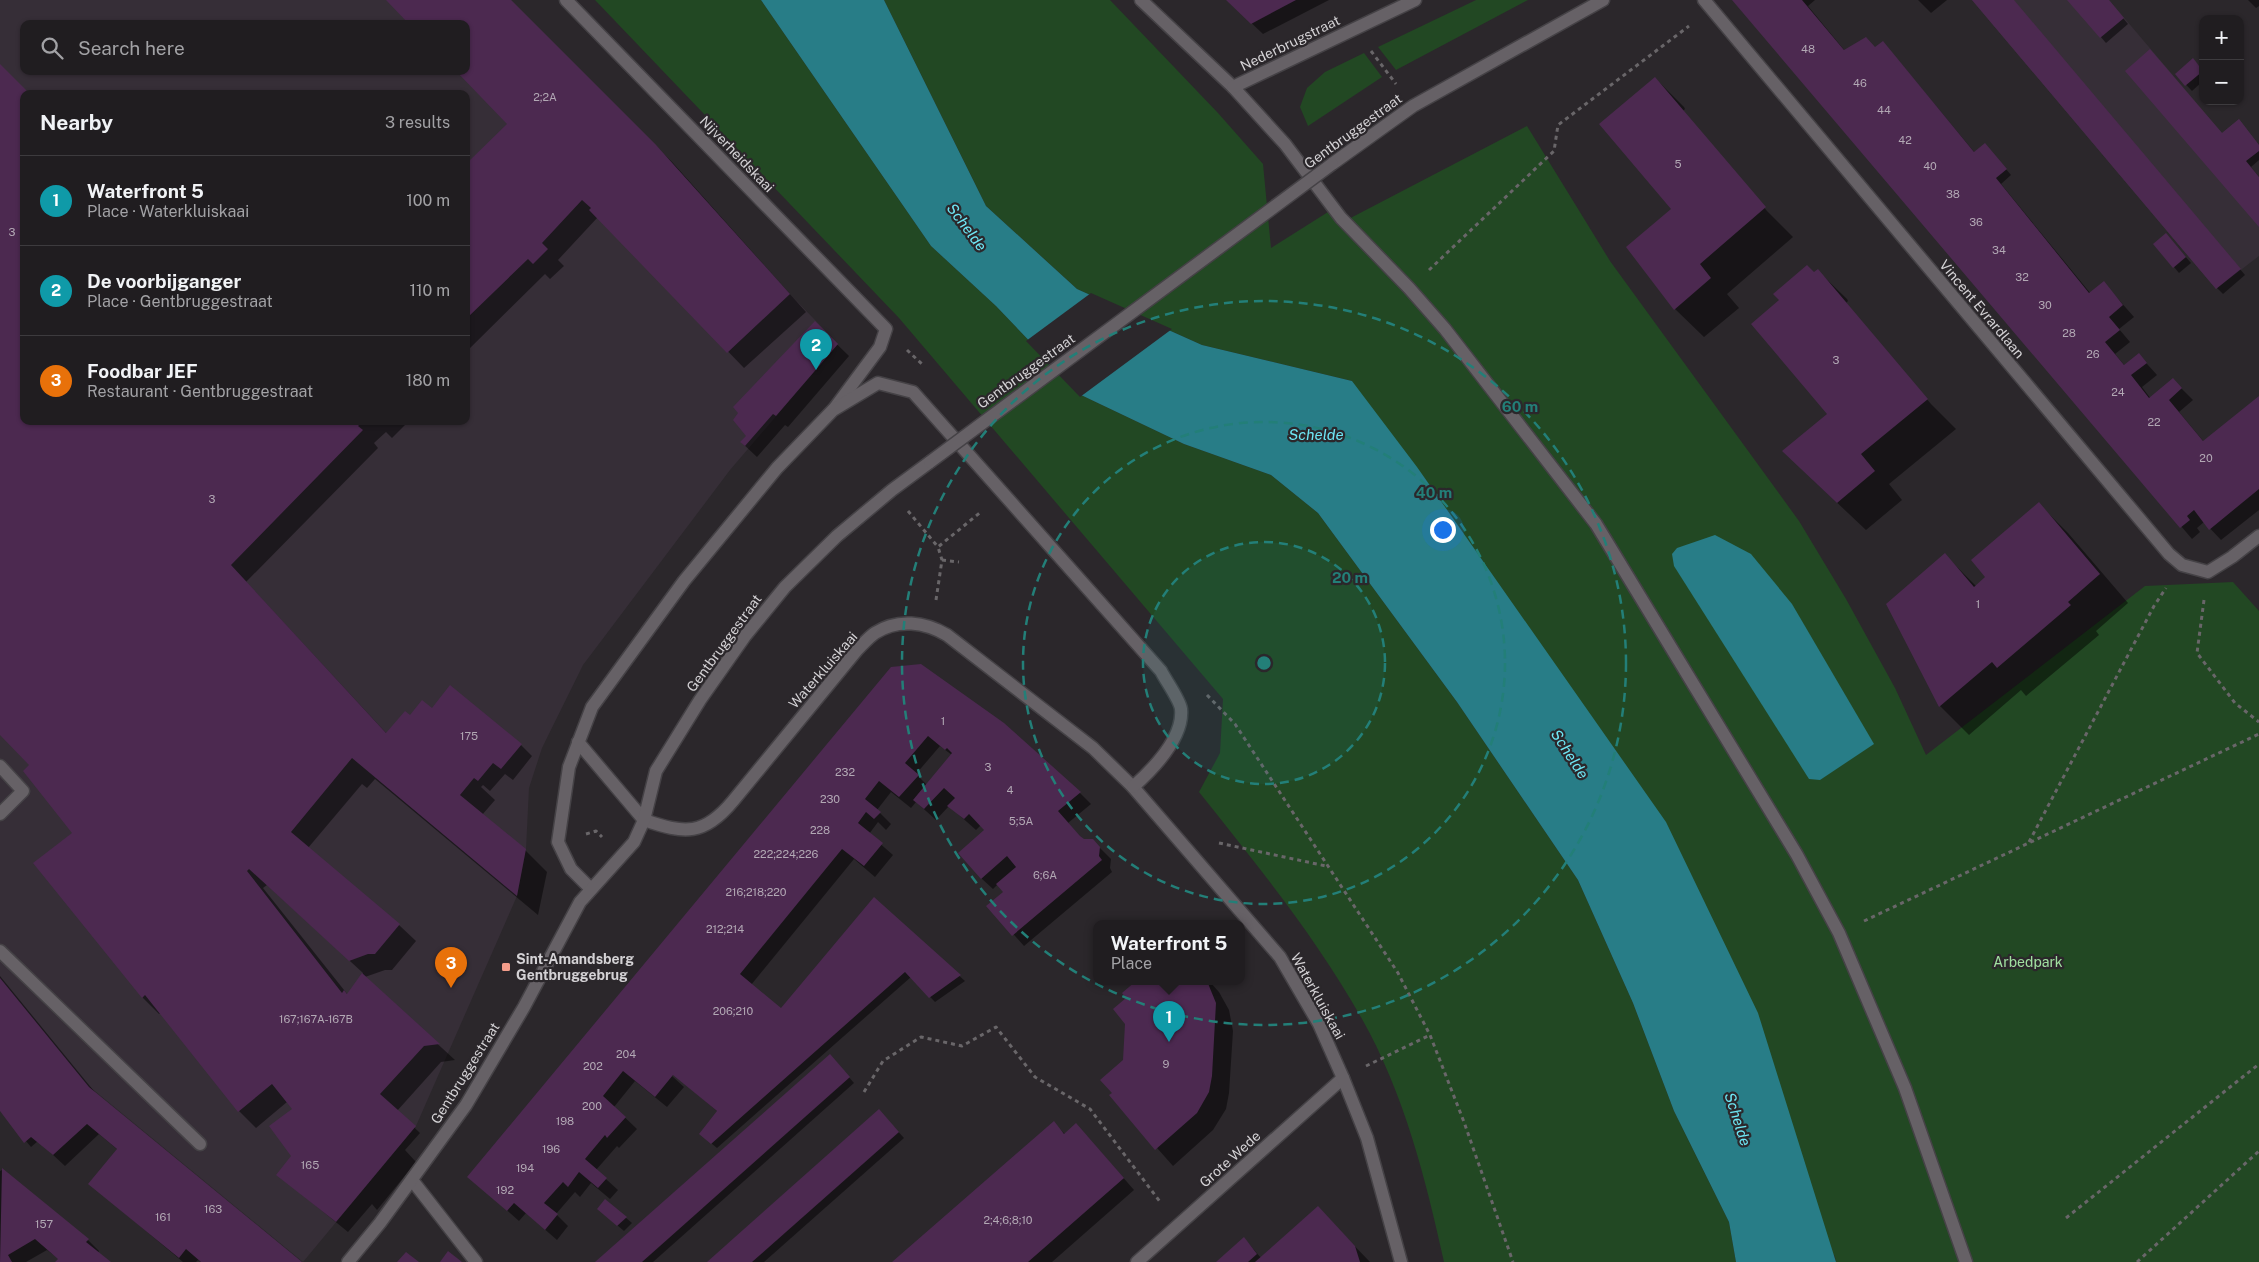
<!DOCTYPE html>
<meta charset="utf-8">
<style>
body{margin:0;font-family:"Public Sans",sans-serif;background:#2d2a2d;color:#f1f3f6}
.controls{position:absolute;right:15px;top:15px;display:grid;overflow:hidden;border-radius:10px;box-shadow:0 1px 4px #0004}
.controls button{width:45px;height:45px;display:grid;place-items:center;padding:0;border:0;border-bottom:1px solid #3d3b3e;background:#201d20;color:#f1f3f6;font:25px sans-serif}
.you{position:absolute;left:1442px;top:529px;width:18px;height:18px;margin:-12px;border:4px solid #fff;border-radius:50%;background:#1a73e8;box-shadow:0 0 0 8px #1a73e833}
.badge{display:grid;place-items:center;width:32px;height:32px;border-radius:50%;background:#1a73e8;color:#fff;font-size:16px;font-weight:700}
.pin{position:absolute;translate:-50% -41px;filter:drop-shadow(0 1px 2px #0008)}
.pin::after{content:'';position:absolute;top:26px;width:18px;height:15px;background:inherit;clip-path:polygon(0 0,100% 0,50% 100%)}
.popup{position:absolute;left:1093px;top:920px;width:152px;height:65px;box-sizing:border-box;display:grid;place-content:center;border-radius:10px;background:#201d20;filter:drop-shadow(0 1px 4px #0005);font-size:16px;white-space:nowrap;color:#a2a2a5}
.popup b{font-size:19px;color:#f1f3f6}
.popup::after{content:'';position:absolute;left:50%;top:100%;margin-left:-10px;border:10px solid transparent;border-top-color:#201d20}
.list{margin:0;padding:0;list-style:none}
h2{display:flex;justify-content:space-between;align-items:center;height:65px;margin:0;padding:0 20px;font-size:21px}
h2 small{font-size:16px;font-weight:400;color:#a2a2a5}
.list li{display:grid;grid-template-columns:32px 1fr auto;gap:15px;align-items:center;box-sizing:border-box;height:90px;padding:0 20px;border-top:1px solid #3d3b3e}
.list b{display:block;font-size:19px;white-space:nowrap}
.list p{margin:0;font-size:16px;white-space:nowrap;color:#a2a2a5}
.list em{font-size:16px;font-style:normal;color:#a2a2a5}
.icon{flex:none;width:28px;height:28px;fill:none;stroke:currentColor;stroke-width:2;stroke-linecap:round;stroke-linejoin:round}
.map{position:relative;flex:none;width:2259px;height:1262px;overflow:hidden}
.search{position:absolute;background:#201d20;box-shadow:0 1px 4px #0004;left:20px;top:20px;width:450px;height:55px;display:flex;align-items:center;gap:12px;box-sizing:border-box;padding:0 18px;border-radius:10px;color:#a2a2a5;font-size:19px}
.panel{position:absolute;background:#201d20;box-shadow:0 1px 4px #0004;left:20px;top:90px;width:450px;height:335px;border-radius:10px}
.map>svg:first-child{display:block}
.built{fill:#362e37;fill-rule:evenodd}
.green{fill:#224823}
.water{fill:#287d87}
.pier{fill:#2b272b}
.shadow{fill:#0007;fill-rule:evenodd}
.building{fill:#4c2950}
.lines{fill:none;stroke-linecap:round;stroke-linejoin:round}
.lane-casing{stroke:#454246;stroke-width:15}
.street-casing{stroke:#454246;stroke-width:15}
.secondary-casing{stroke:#454246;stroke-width:15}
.path{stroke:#696669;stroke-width:3;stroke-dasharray:4 4;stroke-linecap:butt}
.lane{stroke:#666166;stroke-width:12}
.street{stroke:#666166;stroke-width:12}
.secondary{stroke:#666166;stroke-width:12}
.secondary-bridge-casing{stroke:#454246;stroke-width:15;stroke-linecap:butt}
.secondary-bridge{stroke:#666166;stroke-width:12}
.ring{fill:none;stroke:#237f78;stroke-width:2.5;stroke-dasharray:9 6}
.poi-dot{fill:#f49d8b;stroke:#2b272b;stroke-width:2}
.labels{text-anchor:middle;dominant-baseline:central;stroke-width:4.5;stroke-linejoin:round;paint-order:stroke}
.number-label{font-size:11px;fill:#b2a8b4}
.street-label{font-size:14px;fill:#d4d2d5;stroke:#2b272b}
.poi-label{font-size:14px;font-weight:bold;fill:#d4d2d5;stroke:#2b272b;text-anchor:start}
.park-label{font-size:14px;fill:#a0e0a0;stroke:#2b272b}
.water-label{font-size:15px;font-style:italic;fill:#6ee7f5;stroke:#2b272b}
.centre{fill:#237f78;stroke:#2b272b;stroke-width:2.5}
.ring-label{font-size:15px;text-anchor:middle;font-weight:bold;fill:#237f78;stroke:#2b272b;stroke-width:4.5;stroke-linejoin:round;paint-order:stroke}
</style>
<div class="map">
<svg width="2259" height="1262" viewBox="0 0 2259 1262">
<rect width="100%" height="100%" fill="#2b272b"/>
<g class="built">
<path d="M0,0H511L656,145L790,294L838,344L730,470L583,665L542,748L529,788L526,849L517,896L416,1126L303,1262L90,1087L52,1119L0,1055ZM24,24H466V71H24ZM24,94H466V421H24Z"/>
<path d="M1972,0H2109L2222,133L2239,119L2259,145V151L2246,161L2259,177V256L2216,289Z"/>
</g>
<g class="green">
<path d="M595,0H761L931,246L996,306L1081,395L1184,444L1271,475L1318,513L1457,702L1578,880L1633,1003L1674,1111L1729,1222L1736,1262H1444C1426,1180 1404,1093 1362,1019C1316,937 1257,865 1199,792L1220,753L1223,699L899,318Z"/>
<path d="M884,0H1110L1218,113L1263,164L1271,248L1328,212L1339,224L1527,126L1610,261L1799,521L1846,599L1895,688L1926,755L2145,586L2233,582L2259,611V1262H1836L1835,1257L1352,381L1202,345L1077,289L986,206Z"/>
<path d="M1476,0H1528L1396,70L1378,47Z"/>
<path d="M1364,53L1382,77L1308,126L1300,107L1307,88L1325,72Z"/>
</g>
<g class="water">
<path d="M761,0H884L986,206L1077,289L1202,345L1352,381L1417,467L1666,822L1758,1013L1836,1262H1736L1729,1222L1674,1111L1633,1003L1578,880L1457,702L1318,513L1271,475L1184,444L1081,395L996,306L931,246Z"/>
<path d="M1715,535L1751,554L1792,604L1874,744L1820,780L1809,779L1674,566L1672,554L1677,548Z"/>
</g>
<path class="pier" d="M1091,293L1172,329L1080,397L1026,341Z"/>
<g class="shadow">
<path d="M388,0H509L673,163L806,312L744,368L598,217L558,260L564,266L550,279L545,274L466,352V165L509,124L466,71V24Z"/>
<path d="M1227,0H1329L1263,34Z"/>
<path d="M1733,0H1815L1808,6L1845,51L1876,48L1883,42L1975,153L1990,150L2011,175L2001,184L2091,294L2104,283L2134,317L2119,329L2130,342L2115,354L2125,366L2139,355L2157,375L2142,387L2151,399L2173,380L2193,400L2179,412L2204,442L2259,398V510L2221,540L2204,522L2197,528L2200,532L2192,539Z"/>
<path d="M1918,0H1947L1931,13Z"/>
<path d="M1974,0H2013L2245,275L2223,294L2217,288Z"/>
<path d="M2069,0H2108L2128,24L2106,43Z"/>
<path d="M2248,0H2259V6L2256,8Z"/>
<path d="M2193,60L2203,70V81L2192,91L2176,74Z"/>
<path d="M0,65L24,94V421H409L392,438L386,432L374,443L378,448L246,582L387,734L410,718L432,709L521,745L532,756L513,780L505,774L490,791L483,785L481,787L495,800L482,815L525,850L547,872L538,915L375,779L367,788L362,784L308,848L399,925L416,941L392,970H385L365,977L455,1060L441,1062L397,1111L420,1133L405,1150L416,1162L377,1210L372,1204L348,1232L278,1175L292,1156L297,1114L287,1102L256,1128L239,1111L161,1013L159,1014L143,998L35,863L73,833L31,765L0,734ZM267,885L363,973L348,995L263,888Z"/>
<path d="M1655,78L1684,107L1685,109L1683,111L1767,211L1793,237L1727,294L1739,308L1704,337L1675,309L1673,209Z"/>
<path d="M2223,135L2259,145V160L2251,167L2259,177V226Z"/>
<path d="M2171,240L2191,263L2179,273L2155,244Z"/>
<path d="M1818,271L1847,299L1848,301L1846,303L1931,404L1956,429L1889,484L1902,500L1866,530L1813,480L1829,414L1814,274Z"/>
<path d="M815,323L849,356L788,427L785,425L757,457L741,442L747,436Z"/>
<path d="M2039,504L2068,533L2128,603L2096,631L2099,635L2026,696L2021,690L1969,735L1940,706L1888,604L1945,555L1976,586L1987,577Z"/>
<path d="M891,669L1080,793L1091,804L1068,823L1082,839L1093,841L1111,859L1110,868L1112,872L1024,946L988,906L1005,892L998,884L993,889L981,878L986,830L981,825L976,830L949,806L936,820L916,802L911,808L891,792L877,810L891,824L886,830L878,822L869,834L893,855L875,877L854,859L751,985L781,1010L874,899L965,981L935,1002L911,977L717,1148L706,1139L718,1112L674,1074L672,1076L684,1087L667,1107L635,1081L614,1107L637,1129L619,1148L617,1146L596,1170L618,1190L610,1199L591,1183L580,1197L575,1192L556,1214L568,1226L557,1240L526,1213L519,1221L469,1177ZM940,746L952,755L927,785L916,774Z"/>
<path d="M0,976L98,1096L300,1262H201L198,1260L196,1262H183L90,1184L118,1150L99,1134L65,1166L38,1141L31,1147L0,1110Z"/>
<path d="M1138,981H1209L1219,992L1229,1010L1233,1031L1229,1093L1226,1109L1213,1130L1173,1166L1111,1096L1113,1093L1125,1060L1128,998L1124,993Z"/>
<path d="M835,1061L854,1083L653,1262H597Z"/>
<path d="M884,1116L904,1138L764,1262H708Z"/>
<path d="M1053,1123L1065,1134L1087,1136L1134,1190L1052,1262H894Z"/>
<path d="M2,1170L88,1240L99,1251L98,1253L109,1262H57L59,1259L47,1250L26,1262H0V1171Z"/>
<path d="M605,1200L632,1223L624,1231L604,1214Z"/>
<path d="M1318,1208L1370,1262H1218L1249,1244L1261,1258Z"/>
</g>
<g class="building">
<path d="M386,0H511L656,145L790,294L727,353L589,210L591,208L582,200L542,243L548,249L533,264L528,259L466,319V164L507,124L456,71H466V24H409Z"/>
<path d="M1226,0H1296L1251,24Z"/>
<path d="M1732,0H1802L1844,50L1866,37L1875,47L1883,41L1974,152L1985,143L2007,169L1996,178L2089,293L2104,281L2123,305L2109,317L2120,330L2105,342L2124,365L2139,353L2147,363L2131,375L2149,398L2173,378L2182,388L2169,400L2203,441L2259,396V489L2209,530L2194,510L2187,516L2190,520L2180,528Z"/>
<path d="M1972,0H2014L2241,269L2216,289Z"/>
<path d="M2067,0H2109L2124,18L2100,38Z"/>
<path d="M2150,49L2222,133L2239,119L2259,145V151L2246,161L2259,177V227L2125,71Z"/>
<path d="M2193,58L2203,71L2185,86L2175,74Z"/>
<path d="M0,64L30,94H24V421H363L358,426L363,430L231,565L386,733L405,711L410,715L422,700L432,708L450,685L522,744L501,769L493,763L478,781L474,778L460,795L526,849L517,896L352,758L291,832L400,924L375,954H368L349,961L249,869L247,871L342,993L344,990L347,994L362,973L440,1044L424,1046L380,1094L416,1126L336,1222L276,1175L291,1156L269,1126L292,1109L272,1084L238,1112L145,995L142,998L33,863L72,833L23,771L29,765L0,735Z"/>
<path d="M1655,77L1766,207L1700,264L1711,278L1674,310L1626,247L1671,209L1599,124Z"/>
<path d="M2166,233L2186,257L2173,268L2153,244Z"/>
<path d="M1807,265L1814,272L1818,269L1928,399L1861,454L1875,471L1837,503L1782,451L1827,414L1751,324L1779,300L1773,294Z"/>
<path d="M815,321L838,344L776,416L773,414L745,446L740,442L746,436L733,420L738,413L733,407Z"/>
<path d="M2039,502L2100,574L2068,602L2071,605L1997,668L1992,662L1939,707L1886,604L1945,553L1974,587L1985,577L1971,560Z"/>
<path d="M921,664L1004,723L1081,792L1058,811L1080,836L1084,839H1093L1100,847L1099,856L1102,860L1012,936L986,906L1003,892L996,884L1016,867L1007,856L981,879L958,853L984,830L969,814L964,819L947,806L955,798L944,788L924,809L913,800L952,753L947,748L945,750L928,736L905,763L919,775L899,797L879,781L865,799L881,812L874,819L866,812L858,823L883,843L864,866L842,849L740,974L781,1008L874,897L961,975L929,998L905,972L711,1144L699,1134L717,1111L673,1075L655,1097L623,1071L603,1096L626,1117L607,1138L605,1135L585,1159L607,1178L598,1188L579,1172L568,1187L563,1182L544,1203L558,1214L545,1230L514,1203L507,1211L467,1177L891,667Z"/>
<path d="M0,978L89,1087L302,1262H201L186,1249L179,1258L88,1184L117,1149L87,1124L53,1155L31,1137L24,1143L0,1111Z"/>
<path d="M1136,981H1207L1216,1003L1212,1076L1209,1092L1197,1113L1155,1150L1109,1095L1112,1093L1100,1080L1123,1060L1125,1024L1113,1009L1126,998L1122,993Z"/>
<path d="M830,1054L850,1077L642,1262H595Z"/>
<path d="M879,1109L899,1132L752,1262H707Z"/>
<path d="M1054,1121L1064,1134L1076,1123L1124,1178L1028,1262H892Z"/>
<path d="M2,1168L89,1239L86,1242L111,1262H55L58,1259L35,1239L8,1255L12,1262H0Z"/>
<path d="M605,1199L627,1217L617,1226L597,1209Z"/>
<path d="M1318,1206L1355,1246L1360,1262H1255Z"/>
<path d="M1244,1237L1257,1254L1248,1262H1216Z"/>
<path d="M448,1251L462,1262H440Z"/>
<path d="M406,1252L419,1262H397Z"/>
</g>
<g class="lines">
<defs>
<g id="lane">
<path d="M0,766L23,791L0,814"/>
<path d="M0,951L200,1144"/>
</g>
<g id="street">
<path d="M566,0L886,329L880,347L834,409"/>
<path d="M1141,0L1233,87L1285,144L1341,218L1409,288L1445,329L1596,524L1797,855L1839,933L1905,1088L1966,1262"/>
<path d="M1704,0L2169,554L2182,565L2208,572L2232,557L2259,536"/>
<path d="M1233,87L1415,0"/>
<path d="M412,1180L476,1262"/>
<path d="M1137,1262L1343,1078"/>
</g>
<g id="secondary">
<path d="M1332,164L1413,106L1603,0"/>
<path d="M578,742L644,820"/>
<path d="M644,820C685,834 704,836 733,801L857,650C863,644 869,637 875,633C898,618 925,622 947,635L1093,748L1133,787L1280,957L1319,1024L1343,1078L1367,1138L1401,1262"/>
<path d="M591,889L571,869L558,842L569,767L592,707L684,581L777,468L833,410L878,383L913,392L1161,671C1166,681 1180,700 1181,709C1184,738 1152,770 1133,787"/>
<path d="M348,1262L380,1223L466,1105L524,1007L580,902L634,842L644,820L656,771L700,700L745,636L785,587L837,536L892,490L930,462"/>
</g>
</defs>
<use href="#lane" class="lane-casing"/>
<use href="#street" class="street-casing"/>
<use href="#secondary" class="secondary-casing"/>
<g class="path">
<path d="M1371,51L1396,84"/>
<path d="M1429,270L1554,151L1558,125L1689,26"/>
<path d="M907,350L924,366"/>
<path d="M908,511L938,547L982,511"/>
<path d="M942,560L959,562"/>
<path d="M936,600L942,560L938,547"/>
<path d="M2204,600L2197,653L2235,703L2259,722"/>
<path d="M1207,695L1235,724L1398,973L1430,1035L1464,1122L1513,1262"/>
<path d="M586,834L596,831L602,837"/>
<path d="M2029,842L2154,606L2166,588"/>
<path d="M1219,843L1326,866"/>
<path d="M1864,921L2259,734"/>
<path d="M1366,1066L1430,1035"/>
<path d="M864,1092L883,1061L921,1037L962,1046L996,1027L1035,1077L1090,1109L1161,1203"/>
<path d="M2066,1218L2259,1064"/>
<path d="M2137,1262L2259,1151"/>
</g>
<use href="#lane" class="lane"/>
<use href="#street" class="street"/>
<use href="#secondary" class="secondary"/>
<defs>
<path id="secondary-bridge" d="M930,462L1332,164"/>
</defs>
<use href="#secondary-bridge" class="secondary-bridge-casing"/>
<use href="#secondary-bridge" class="secondary-bridge"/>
</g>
<circle cx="1264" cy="663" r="121" fill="#237f78" fill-opacity=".12"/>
<g class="ring">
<circle cx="1264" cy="663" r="121"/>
<circle cx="1264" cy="663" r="241"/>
<circle cx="1264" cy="663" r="362"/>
</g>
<rect class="poi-dot" x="501" y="962" width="10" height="10" rx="2.5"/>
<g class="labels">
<g class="number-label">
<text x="1808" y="49">48</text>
<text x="1860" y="83">46</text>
<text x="545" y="97">2;2A</text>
<text x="1884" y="110">44</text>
<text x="1905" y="140">42</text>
<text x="1678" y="164">5</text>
<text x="1930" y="166">40</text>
<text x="1953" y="194">38</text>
<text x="1976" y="222">36</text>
<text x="12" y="232">3</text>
<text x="1999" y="250">34</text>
<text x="2022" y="277">32</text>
<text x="2045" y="305">30</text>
<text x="2069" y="333">28</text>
<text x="2093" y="354">26</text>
<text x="1836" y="360">3</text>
<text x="2118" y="392">24</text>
<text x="2154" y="422">22</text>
<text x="2206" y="458">20</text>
<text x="212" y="499">3</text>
<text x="1978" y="604">1</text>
<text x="943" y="721">1</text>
<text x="469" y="736">175</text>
<text x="988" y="767">3</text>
<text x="845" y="772">232</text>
<text x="1010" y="790">4</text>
<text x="830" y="799">230</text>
<text x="1021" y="821">5;5A</text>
<text x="820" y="830">228</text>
<text x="786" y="854">222;224;226</text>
<text x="1045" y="875">6;6A</text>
<text x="756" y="892">216;218;220</text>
<text x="725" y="929">212;214</text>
<text x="733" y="1011">206;210</text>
<text x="316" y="1019">167;167A-167B</text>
<text x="626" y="1054">204</text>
<text x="1166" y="1064">9</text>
<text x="593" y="1066">202</text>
<text x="592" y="1106">200</text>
<text x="565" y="1121">198</text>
<text x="551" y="1149">196</text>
<text x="310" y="1165">165</text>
<text x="525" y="1168">194</text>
<text x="505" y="1190">192</text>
<text x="213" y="1209">163</text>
<text x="163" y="1217">161</text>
<text x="1008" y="1220">2;4;6;8;10</text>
<text x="44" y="1224">157</text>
</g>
<g class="street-label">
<text transform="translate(1290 43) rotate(-26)">Nederbrugstraat</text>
<text transform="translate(1353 131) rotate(-36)">Gentbruggestraat</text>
<text transform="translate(737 154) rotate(46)">Nijverheidskaai</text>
<text transform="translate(1982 309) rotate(50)">Vincent Evrardlaan</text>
<text transform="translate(1026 371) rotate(-36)">Gentbruggestraat</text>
<text transform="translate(724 643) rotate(-54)">Gentbruggestraat</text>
<text transform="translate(823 670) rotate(-49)">Waterkluiskaai</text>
<text transform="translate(1318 996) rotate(61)">Waterkluiskaai</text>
<text transform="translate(465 1073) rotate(-58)">Gentbruggestraat</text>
<text transform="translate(1230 1159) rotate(-42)">Grote Wede</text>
</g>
<g class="poi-label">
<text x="516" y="959">Sint-Amandsberg<tspan x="516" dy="16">Gentbruggebrug</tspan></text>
</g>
<g class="park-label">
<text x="2028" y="962">Arbedpark</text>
</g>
<g class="water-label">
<text transform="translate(967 227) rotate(53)">Schelde</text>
<text x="1316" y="434">Schelde</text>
<text transform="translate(1570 754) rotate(57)">Schelde</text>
<text transform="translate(1738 1119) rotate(72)">Schelde</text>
</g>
</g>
<circle cx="1264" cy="663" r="8" class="centre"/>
<g class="ring-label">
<text x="1520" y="412">60 m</text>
<text x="1434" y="498">40 m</text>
<text x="1350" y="583">20 m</text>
</g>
</svg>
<div class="controls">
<button>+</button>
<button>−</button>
</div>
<div class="you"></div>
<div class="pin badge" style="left:1169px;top:1042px;background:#0f9aa8">1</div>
<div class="popup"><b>Waterfront 5</b>Place</div>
<div class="pin badge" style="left:816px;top:370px;background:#0f9aa8">2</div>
<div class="pin badge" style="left:451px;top:988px;background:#e8710a">3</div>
<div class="search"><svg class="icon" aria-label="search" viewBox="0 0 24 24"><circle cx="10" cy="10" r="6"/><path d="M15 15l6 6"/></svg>Search here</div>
<section class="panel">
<h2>Nearby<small>3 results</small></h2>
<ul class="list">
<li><span class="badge" style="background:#0f9aa8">1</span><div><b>Waterfront 5</b><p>Place · Waterkluiskaai</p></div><em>100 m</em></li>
<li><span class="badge" style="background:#0f9aa8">2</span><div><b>De voorbijganger</b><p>Place · Gentbruggestraat</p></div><em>110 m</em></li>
<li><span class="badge" style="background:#e8710a">3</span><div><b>Foodbar JEF</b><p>Restaurant · Gentbruggestraat</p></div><em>180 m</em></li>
</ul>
</section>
</div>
